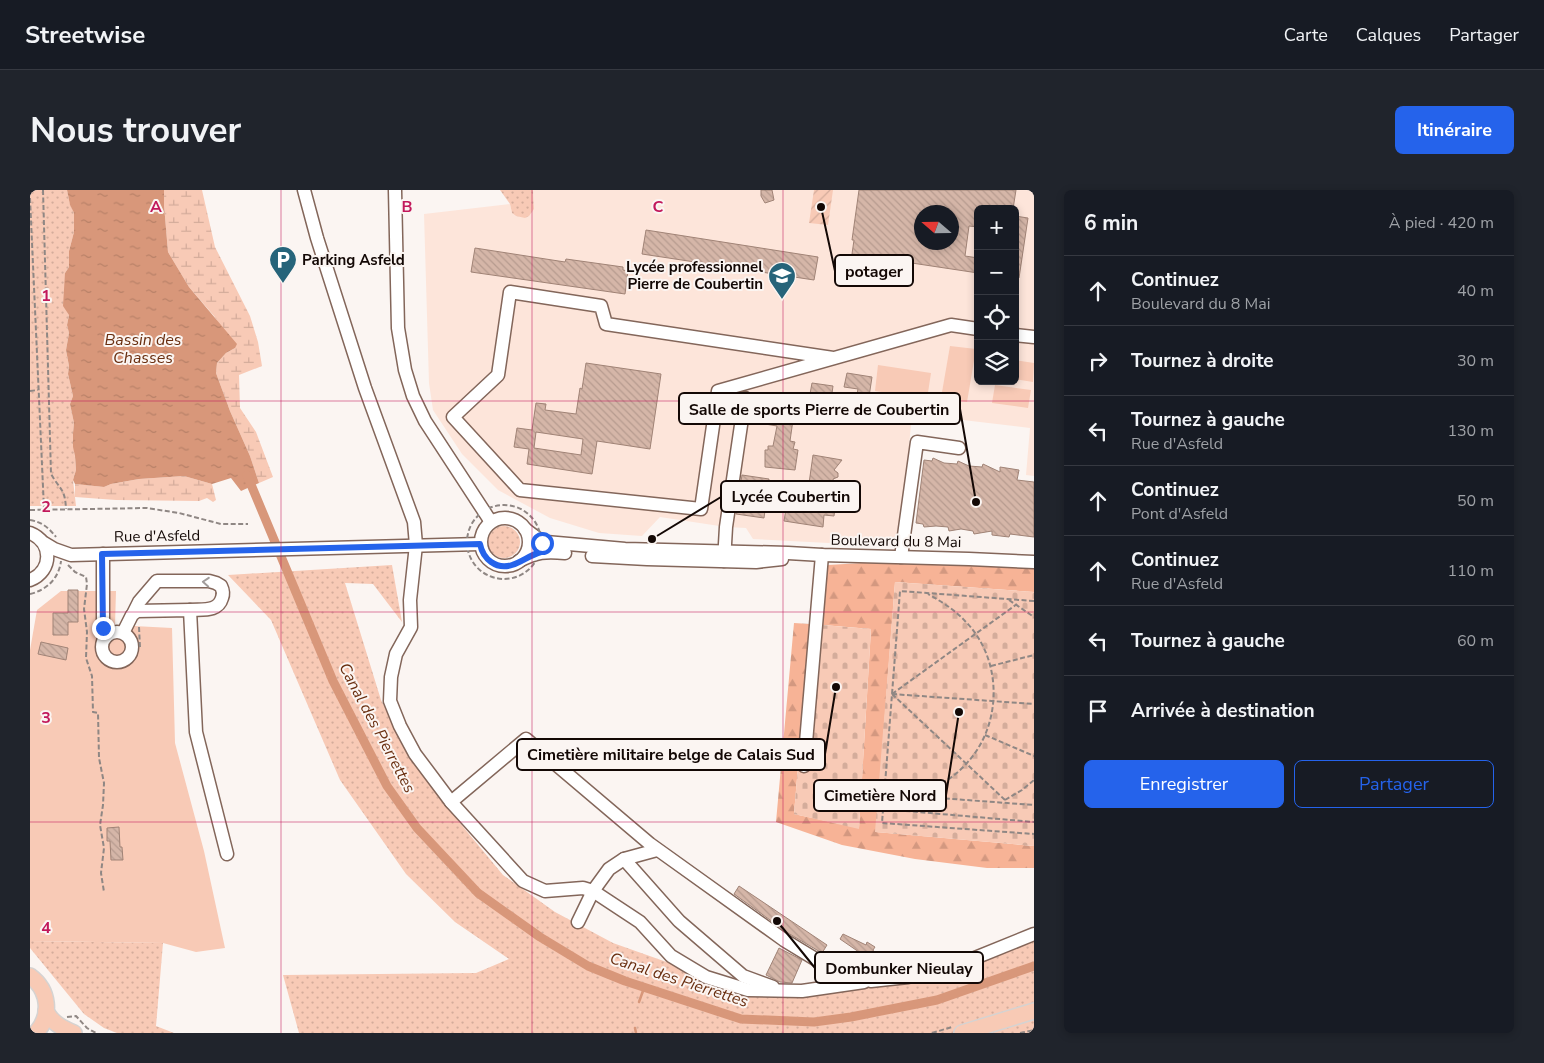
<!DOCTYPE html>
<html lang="fr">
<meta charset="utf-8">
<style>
body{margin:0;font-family:"Nunito Sans",sans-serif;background:#20242c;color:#f1f3f6}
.controls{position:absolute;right:15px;top:15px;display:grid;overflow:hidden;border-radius:8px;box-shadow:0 2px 8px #0003}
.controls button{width:45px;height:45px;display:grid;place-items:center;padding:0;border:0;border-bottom:1px solid #363941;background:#171b24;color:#f1f3f6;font:25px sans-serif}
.compass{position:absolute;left:884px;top:15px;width:45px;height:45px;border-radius:50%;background:#171b24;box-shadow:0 2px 8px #0003;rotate:290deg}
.stop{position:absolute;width:15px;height:15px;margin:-11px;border:4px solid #2563eb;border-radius:50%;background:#fff}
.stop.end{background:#2563eb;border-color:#fff;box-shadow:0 1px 5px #0008}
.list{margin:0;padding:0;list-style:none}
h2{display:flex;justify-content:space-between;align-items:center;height:65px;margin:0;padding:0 20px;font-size:21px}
h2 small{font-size:16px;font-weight:400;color:#9ea1a6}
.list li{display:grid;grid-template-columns:32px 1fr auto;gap:15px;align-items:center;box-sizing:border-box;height:70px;padding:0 20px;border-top:1px solid #363941}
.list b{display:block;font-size:19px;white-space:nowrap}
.list p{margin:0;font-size:16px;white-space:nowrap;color:#9ea1a6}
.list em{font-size:16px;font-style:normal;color:#9ea1a6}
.actions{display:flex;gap:10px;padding:15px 20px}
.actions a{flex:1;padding:11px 0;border:1px solid #2563eb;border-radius:8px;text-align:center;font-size:18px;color:#2563eb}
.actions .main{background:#2563eb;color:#fff}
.icon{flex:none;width:28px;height:28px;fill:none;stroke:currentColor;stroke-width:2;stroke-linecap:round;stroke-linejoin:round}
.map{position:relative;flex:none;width:1004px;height:843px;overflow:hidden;border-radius:8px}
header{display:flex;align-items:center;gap:30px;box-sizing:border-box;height:70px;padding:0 25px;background:#171b24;border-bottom:1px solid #363941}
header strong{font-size:24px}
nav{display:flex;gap:28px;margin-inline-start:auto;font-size:18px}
.intro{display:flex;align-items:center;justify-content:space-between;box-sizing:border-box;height:120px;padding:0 30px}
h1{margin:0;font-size:35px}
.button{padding:12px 22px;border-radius:8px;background:#2563eb;color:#fff;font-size:18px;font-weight:700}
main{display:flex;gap:30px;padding:0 30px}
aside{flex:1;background:#171b24;border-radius:8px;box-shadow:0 2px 8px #0003}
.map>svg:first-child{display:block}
.built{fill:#fde5da;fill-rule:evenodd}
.grass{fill:url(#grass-dots)}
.forest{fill:url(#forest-firs)}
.wetland{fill:url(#wetland-marsh)}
.cemetery{fill:url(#cemetery-stones)}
.park{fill:#f8cab6}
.garden{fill:url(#garden-furrows)}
.water{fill:url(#water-ripples)}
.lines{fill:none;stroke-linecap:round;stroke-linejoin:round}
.stream{stroke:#d8977a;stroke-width:2.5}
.canal{stroke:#d8977a;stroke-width:9}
.building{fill:url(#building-back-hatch);stroke:#a08376;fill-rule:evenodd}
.minor-casing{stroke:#83665a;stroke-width:15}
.major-casing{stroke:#d5d3d2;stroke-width:18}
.path{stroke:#8f8784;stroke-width:2;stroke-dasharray:5 2.5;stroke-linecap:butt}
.minor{stroke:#fff;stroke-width:12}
.major{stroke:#f8cab5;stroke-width:15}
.oneway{stroke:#a19c9b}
.route{stroke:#2563eb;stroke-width:6}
.grid{fill:none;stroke:#c2185b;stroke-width:1;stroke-opacity:0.55}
.labels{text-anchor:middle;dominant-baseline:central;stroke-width:4;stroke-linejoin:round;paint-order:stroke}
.poi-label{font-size:15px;font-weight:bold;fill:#130805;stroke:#fbf5f2;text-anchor:start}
.street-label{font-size:15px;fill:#130805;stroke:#fbf5f2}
.water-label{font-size:16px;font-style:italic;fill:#692e0f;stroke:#fbf5f2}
.grid-label{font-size:16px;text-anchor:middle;font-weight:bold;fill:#c2185b;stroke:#fbf5f2;stroke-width:4;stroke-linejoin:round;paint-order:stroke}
.leader{fill:none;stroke:#130805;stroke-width:2}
.callout-dot{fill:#130805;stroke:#fbf5f2;stroke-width:2}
.callout{fill:#fbf5f2;stroke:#130805;stroke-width:2}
.callout-label{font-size:16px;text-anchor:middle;font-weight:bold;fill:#130805}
</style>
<header>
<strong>Streetwise</strong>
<nav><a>Carte</a><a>Calques</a><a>Partager</a></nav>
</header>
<div class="intro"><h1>Nous trouver</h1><a class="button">Itinéraire</a></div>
<main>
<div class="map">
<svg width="1004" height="843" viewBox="0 0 1004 843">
<defs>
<pattern id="grass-dots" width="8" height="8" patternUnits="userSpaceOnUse" patternTransform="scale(1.25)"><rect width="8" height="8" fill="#f8cab6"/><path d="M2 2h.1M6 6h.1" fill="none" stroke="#d4ac9b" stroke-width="1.8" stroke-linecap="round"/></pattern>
<pattern id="forest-firs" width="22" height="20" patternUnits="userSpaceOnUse" patternTransform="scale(1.25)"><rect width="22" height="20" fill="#f7b396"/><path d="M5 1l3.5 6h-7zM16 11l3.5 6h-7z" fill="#d39880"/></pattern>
<pattern id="wetland-marsh" width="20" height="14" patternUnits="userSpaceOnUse" patternTransform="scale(1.25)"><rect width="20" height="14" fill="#f8cab6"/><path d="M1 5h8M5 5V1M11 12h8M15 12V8" fill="none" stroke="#d4ac9b"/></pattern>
<pattern id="cemetery-stones" width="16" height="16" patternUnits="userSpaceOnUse" patternTransform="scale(1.25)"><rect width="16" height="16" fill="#f8cab6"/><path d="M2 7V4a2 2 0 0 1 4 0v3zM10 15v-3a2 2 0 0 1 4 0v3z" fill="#d4ac9b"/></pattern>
<pattern id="garden-furrows" width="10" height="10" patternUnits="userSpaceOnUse" patternTransform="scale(1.25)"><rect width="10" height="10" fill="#f8cab6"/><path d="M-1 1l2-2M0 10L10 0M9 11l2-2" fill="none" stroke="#d4ac9b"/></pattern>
<pattern id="water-ripples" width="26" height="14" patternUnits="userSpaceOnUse" patternTransform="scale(1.25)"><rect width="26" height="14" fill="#d8977a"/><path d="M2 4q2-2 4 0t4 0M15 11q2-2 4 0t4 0" fill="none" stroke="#b88168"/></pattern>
<pattern id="building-back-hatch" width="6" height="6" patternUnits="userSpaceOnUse" patternTransform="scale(1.25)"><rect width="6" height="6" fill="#d5b6a8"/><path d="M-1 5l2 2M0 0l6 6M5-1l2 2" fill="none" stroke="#b69b8f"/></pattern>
</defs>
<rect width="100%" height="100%" fill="#fbf5f2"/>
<path class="built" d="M503,0H1004V286L996,285L1000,238L882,224L870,354H817L723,349L716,338L696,337L630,327L612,346L569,343L520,328L468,300L432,264L403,220L399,193L394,24L480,14L482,23L486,26L504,15ZM948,19H985V191H948ZM892,22H922V52H892Z"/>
<g class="grass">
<path d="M0,0H37L40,14L44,23V42L39,61V77L35,83L39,125L37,135L39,143L36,160L39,176L38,184L43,206L40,214L44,233L43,243L46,280L43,290L46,316H0Z"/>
<path d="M470,0H503L504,19L499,26L495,28L486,26L482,23L480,14Z"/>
<circle cx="474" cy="352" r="16"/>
<path d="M362,375L372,432L343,394L315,393L351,510L386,576L434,638L473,685L525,722L583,753L645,775L670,789L788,805L907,788L939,777L1004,750V843H269L253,785L446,783L479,769L425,732L376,684L310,590L241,430L198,385Z"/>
<path d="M0,751L133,753L126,836L144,843H87L74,838L54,824L0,758Z"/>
</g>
<path class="forest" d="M849,372L1004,378V402L865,392L846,642L1004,656V678H957L885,669L812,655L746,632L764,433L780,434L764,624L829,638L841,439L793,435L798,375Z"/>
<g class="wetland">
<path d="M134,0H172L185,57L220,126L228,152L232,176L209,185L210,218L226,242L243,287L229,293L220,266L200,221L186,183L187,173L196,163L205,158L184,126L159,97L138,62L134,15Z"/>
<path d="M154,286L182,294L186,310L183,312L177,308L169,311L86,310L45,307V294L74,297L81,294L109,289Z"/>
</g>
<g class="cemetery">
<path d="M865,392L1004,402V656L845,642Z"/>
<path d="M780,434L841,439L829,639L764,624Z"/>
</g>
<g class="park">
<path d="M920,156L946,159L937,212L911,208Z"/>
<path d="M985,170L1004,173L1003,192L985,189Z"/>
<path d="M848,175L901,183L897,209L845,201Z"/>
<path d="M965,195L1001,200L998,218L962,213Z"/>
<path d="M31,401H86L85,435L142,438L145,553L174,661L195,758L166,762L133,753L0,751V460L7,420Z"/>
</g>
<path class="garden" d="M784,0H803L798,35L779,33Z"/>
<path class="water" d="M37,0H134V15L138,62L159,97L207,154L205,158L196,163L187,173L186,183L200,221L220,266L229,293L211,301L201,288L182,294L154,286L109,289L81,294L74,297L45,294L43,290L46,280L45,266L43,257V243L44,233L40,214L43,206L38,184L39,176L36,160L39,143L37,135L39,125L33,116L35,83L39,77V61L44,42V23L40,15Z"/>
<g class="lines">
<g class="stream">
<path d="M609,812L614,798"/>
<path d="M605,838L606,843"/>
</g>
<path class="canal" d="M217,285L303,491L357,596L387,638L448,703L510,747L558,776L595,791L711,829L784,832L821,827L907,810L1004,776"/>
</g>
<g class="building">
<path d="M731,0H742L744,10L735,13L731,6Z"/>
<path d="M829,0H986L983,19H948V37L939,36L935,66L948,68V83L822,64L824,50H822ZM892,22H922V52H892Z"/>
<path d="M985,26L998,28L989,88L985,87Z"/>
<path d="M616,40L788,67L784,90L612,64Z"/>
<path d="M445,58L535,72L536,69L593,77V80L598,81L595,104L441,82Z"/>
<path d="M556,173L631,184L620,259L567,251L562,284L497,274L499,259L484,257L487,238L502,240L506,213L516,214L515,220L546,224L550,198L552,199ZM506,242L553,249L551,265L504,258Z"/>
<path d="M817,183L842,187L835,233L810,229L811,220L824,221L828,199L814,197Z"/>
<path d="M782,193L803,196L800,218L778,215Z"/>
<path d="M727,203L766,209L760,251L765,252L763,259L768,260L765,280L735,277V260H738V256H743L747,236L723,232Z"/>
<path d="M783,265L812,270L804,280L808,283V287L803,289L807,305L804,326L794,325L793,337L754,331L760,295L767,296L764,320L775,322Z"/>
<path d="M903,268L914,273L927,274L928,271L939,276L952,277L953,274L970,282V277L989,280L987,290L1004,292V347L980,344L979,347L962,345V341L944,344L943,341L931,339L919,341L918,337L906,336L894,337L893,334L886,333L894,270L902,271Z"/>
<path d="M712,285L739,289L734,328L706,324Z"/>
<path d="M38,400H48V432H38V445H23V423H38Z"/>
<path d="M11,452L38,458L36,470L8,464Z"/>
<path d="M89,637L90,657H92L93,670H81L80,651H77V638Z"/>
<path d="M709,696L797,755L792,763L758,743L704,704Z"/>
<path d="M813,744L836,755L837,752L845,757L843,760L846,765L842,771L810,749Z"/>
<path d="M749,758L772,770L762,793L750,792L736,785Z"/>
</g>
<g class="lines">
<defs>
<g id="minor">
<path d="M274,0L287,48L335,198L384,332L386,355L380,410L381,437L366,464L361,487L360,511L370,536L385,564L421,612L496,549L620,654L754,750L800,778L826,787L841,791L878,787L935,772L1004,744"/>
<path d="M365,0L368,138L375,180L383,206L395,231L461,332"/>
<path d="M985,145L1004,147"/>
<path d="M803,168L576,134L571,116L480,102L468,185L423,227L490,300L671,319L688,201L921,135L948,139"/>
<circle cx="475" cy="352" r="24"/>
<path d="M495,339L507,348L516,352L595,359L758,363L792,365L939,369L1004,372"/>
<path d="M0,343C23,352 23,381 0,390"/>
<path d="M14,353L24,359L41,365L450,354"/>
<path d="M73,364V431L76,447"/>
<path d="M562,366L617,369L726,372L752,369"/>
<path d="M871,367L887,252L929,258"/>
<path d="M489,371C507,362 515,361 535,363"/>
<path d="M694,371L696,337L715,208"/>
<path d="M104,422L109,412L127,391H179L186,393L191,396C193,400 194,403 192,408C188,422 173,419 160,420"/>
<circle cx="87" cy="457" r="15"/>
<path d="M93,443L102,425L107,421L160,420L166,542L197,664"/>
<path d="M774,576L792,365"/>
<path d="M421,612L493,691L515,701L553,698L563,701L548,732"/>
<path d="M627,660L594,669L579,679L563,701L610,732L641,766L676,787L718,800L772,801L834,792"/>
<path d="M594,669L649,731L713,786L743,797"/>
</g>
<g id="major">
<path d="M0,786C19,800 22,825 6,843"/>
<path d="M16,821C22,833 32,838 44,843"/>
<path d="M932,843L1004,821"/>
</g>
</defs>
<use href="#minor" class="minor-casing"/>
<use href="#major" class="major-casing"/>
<g class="path">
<path d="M13,0L21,284C30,300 35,298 36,319"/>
<path d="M0,8L14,319"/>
<path d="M0,201L8,200"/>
<circle cx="474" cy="352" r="37"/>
<path d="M0,320L117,318L149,323L191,334H218"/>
<path d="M0,330C12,332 19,338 26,347"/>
<path d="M38,375L45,382L56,387L57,394L54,419L57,442L56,468L62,486L63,522L68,523L69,568L74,593L73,615L70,635L74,658L71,683L74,702"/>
<path d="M0,404C17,400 29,388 31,371"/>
<path d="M979,410L1004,427"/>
<path d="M1004,411L870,401L852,633L1004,644"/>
<path d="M109,437L110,458"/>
<path d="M961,476L1004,465"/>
<path d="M862,504L975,610"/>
<path d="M862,504L987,414"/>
<path d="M862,504L1004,514"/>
<path d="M955,545L1004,566"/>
<path d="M855,604L1004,615"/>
<path d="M884,605C904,598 922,590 936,574C973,535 973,469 935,431C925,420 912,412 898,404"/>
<path d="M975,610L992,600L1004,590"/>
<path d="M853,619L1004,632"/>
<path d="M37,827L46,826L57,838L66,843"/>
<path d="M902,843L922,837"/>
<path d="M990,843L1004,840"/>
</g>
<use href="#minor" class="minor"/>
<use href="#major" class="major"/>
</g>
<defs><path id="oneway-chevron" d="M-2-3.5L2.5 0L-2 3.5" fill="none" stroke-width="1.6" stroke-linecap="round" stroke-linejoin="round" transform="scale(1.25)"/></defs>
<use class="oneway" href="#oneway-chevron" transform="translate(176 392) rotate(-176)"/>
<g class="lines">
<path class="route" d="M73,438L72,364L450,354C453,369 466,380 482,375C492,372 500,365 511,362L512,353"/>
</g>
<path class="grid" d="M251,0V843M502,0V843M753,0V843M0,211H1004M0,422H1004M0,632H1004"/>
<defs>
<symbol id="parking-pin" viewBox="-11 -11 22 30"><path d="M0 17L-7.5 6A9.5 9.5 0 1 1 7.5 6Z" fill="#26647a" stroke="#fbf5f2"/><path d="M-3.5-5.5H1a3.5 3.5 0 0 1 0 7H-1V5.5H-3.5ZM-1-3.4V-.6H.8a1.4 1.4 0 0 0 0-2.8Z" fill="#fff"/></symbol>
<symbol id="school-pin" viewBox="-11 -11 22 30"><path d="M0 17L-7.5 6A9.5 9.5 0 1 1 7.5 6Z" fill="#26647a" stroke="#fbf5f2"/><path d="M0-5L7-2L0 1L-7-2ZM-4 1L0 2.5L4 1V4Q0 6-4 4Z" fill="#fff"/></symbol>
</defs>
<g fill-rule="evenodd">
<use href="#parking-pin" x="237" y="54" width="32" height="43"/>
<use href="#school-pin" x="736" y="70" width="32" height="43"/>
</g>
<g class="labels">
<g class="poi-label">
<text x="272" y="70">Parking Asfeld</text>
<text x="733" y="77" text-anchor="end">Lycée professionnel<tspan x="733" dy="17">Pierre de Coubertin</tspan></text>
</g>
<g class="street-label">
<text transform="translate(127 346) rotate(-1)">Rue d'Asfeld</text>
<text transform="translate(866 351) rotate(1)">Boulevard du 8 Mai</text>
</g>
<g class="water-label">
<text x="113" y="150">Bassin des<tspan x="113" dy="18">Chasses</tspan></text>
<text transform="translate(347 538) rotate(62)">Canal des Pierrettes</text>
<text transform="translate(649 790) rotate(18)">Canal des Pierrettes</text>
</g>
</g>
<g class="grid-label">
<text x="126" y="22">A</text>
<text x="377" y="22">B</text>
<text x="628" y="22">C</text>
<text x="16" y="111">1</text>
<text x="16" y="322">2</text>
<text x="16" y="533">3</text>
<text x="16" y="743">4</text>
</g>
<path class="leader" d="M791 17L805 81M946 312L930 219M622 349L691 307M806 497L795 564M929 522L916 605M747 731L785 778"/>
<g class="callout-dot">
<circle cx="791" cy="17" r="5"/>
<circle cx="946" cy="312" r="5"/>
<circle cx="622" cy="349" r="5"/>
<circle cx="806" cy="497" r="5"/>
<circle cx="929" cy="522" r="5"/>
<circle cx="747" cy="731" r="5"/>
</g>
<g class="callout">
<rect x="805" y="65" width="78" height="31" rx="5"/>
<rect x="649" y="203" width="281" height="31" rx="5"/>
<rect x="691" y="291" width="139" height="31" rx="5"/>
<rect x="487" y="549" width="308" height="31" rx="5"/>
<rect x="784" y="590" width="132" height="31" rx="5"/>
<rect x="785" y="762" width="168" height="31" rx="5"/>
</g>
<g class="callout-label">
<text x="844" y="87">potager</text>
<text x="789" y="225">Salle de sports Pierre de Coubertin</text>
<text x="761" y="312">Lycée Coubertin</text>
<text x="641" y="570">Cimetière militaire belge de Calais Sud</text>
<text x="850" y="611">Cimetière Nord</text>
<text x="869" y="784">Dombunker Nieulay</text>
</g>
</svg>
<div class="controls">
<button>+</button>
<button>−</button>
<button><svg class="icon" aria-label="locate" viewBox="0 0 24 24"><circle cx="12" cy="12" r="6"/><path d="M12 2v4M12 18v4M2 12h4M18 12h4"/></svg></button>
<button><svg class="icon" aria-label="layers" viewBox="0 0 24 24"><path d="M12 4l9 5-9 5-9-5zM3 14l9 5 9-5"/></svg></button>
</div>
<svg class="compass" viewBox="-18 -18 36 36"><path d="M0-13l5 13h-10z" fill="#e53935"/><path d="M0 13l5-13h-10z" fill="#9ea1a6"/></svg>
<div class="stop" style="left:512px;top:353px"></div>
<div class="stop end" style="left:73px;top:438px"></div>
</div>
<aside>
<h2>6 min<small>À pied · 420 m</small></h2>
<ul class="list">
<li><svg class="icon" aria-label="ahead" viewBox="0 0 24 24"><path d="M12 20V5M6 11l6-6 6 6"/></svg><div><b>Continuez</b><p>Boulevard du 8 Mai</p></div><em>40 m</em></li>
<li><svg class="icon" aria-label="right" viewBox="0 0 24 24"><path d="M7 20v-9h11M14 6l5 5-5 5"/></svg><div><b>Tournez à droite</b></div><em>30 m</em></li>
<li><svg class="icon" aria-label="left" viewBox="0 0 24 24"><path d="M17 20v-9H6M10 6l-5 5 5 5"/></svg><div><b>Tournez à gauche</b><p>Rue d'Asfeld</p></div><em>130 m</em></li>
<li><svg class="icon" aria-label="ahead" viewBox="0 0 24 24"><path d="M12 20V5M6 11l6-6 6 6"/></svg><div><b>Continuez</b><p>Pont d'Asfeld</p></div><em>50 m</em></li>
<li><svg class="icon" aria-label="ahead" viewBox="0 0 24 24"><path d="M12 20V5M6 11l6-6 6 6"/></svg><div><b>Continuez</b><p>Rue d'Asfeld</p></div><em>110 m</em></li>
<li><svg class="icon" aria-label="left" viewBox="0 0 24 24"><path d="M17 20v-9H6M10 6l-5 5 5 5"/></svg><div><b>Tournez à gauche</b></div><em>60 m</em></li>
<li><svg class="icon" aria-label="arrive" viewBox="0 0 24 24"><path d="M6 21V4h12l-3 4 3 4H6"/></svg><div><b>Arrivée à destination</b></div></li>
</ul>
<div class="actions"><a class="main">Enregistrer</a><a>Partager</a></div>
</aside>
</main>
